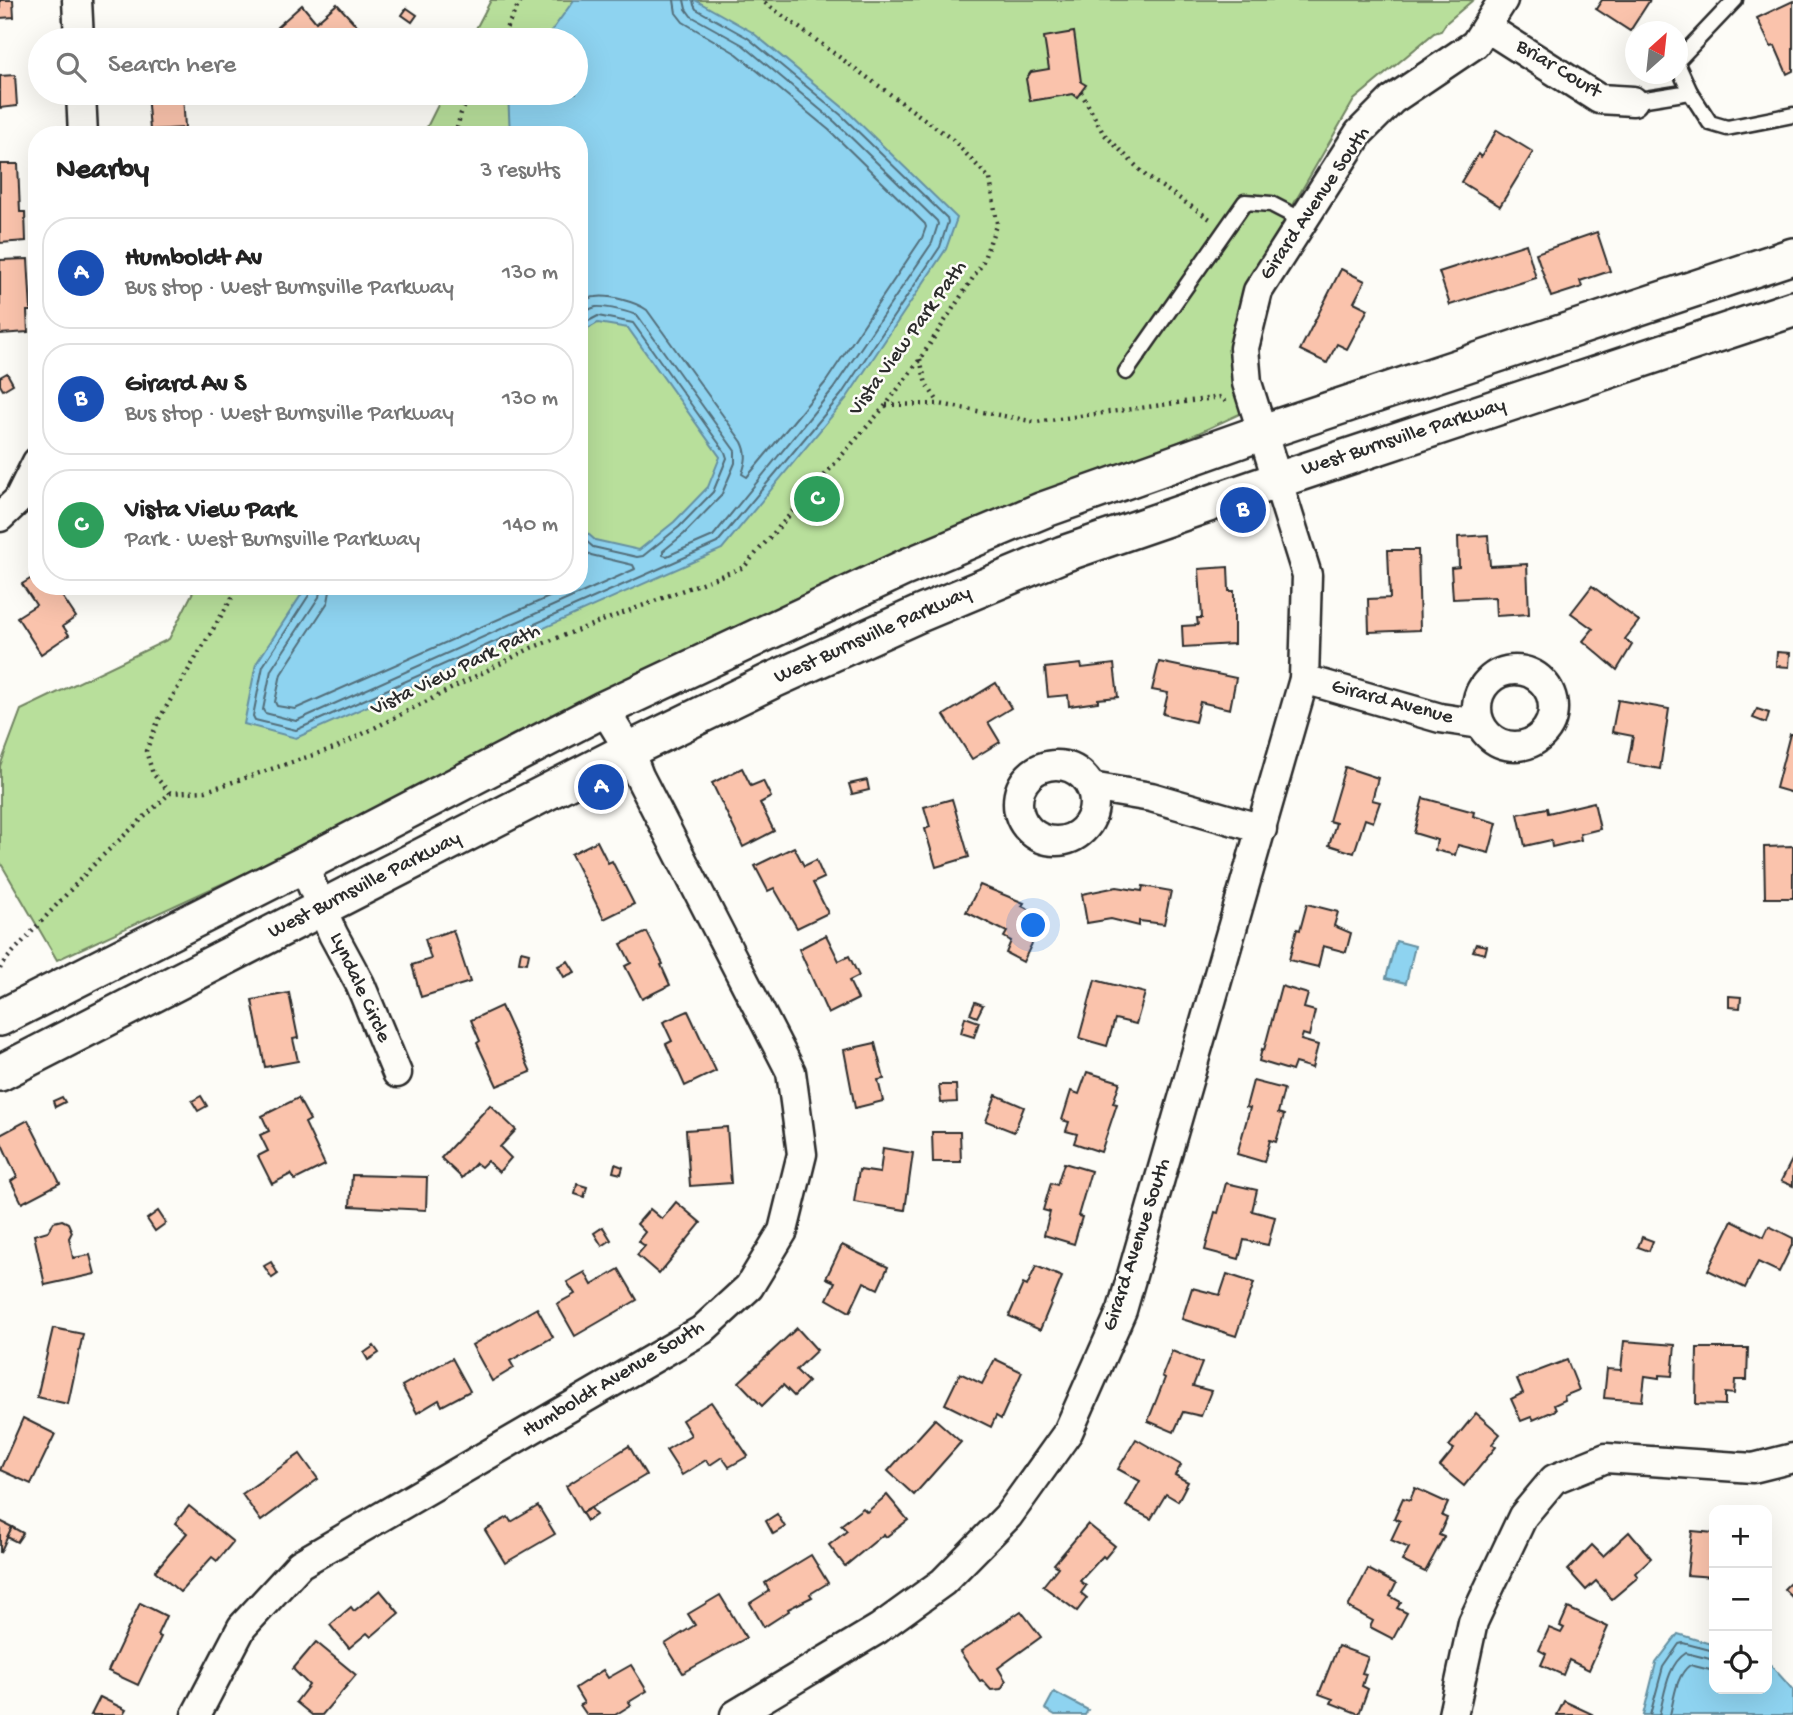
<!DOCTYPE html>
<meta charset="utf-8">
<style>
body{margin:0;font-family:"Gochi Hand",sans-serif;background:#f6f6f6;color:#222}
.controls{position:absolute;right:21px;bottom:21px;display:grid;overflow:hidden;border-radius:14px;box-shadow:0 7px 28px #0002}
.controls button{width:63px;height:63px;display:grid;place-items:center;padding:0;border:0;border-bottom:2px solid #e0e0e0;background:#fff;color:#222;font:35px sans-serif}
.compass{position:absolute;left:1625px;top:21px;width:63px;height:63px;border-radius:50%;background:#fff;box-shadow:0 7px 28px #0002;rotate:27deg}
.you{position:absolute;left:1034px;top:926px;width:24px;height:24px;margin:-18px;border:5px solid #fff;border-radius:50%;background:#1a73e8;box-shadow:0 0 0 10px #1a73e833}
.badge{display:grid;place-items:center;width:46px;height:46px;border-radius:50%;background:#1a73e8;color:#fff;font-size:23px;font-weight:700}
.pin{position:absolute;translate:-50% -50%;border:4px solid #fff;box-shadow:0 2px 7px #0006}
.list{margin:0;padding:0;list-style:none}
h2{display:flex;justify-content:space-between;align-items:center;height:91px;margin:0;padding:0 28px;font-size:30px}
h2 small{font-size:23px;font-weight:400;color:#767676}
.list li{display:grid;grid-template-columns:46px 1fr auto;gap:21px;align-items:center;box-sizing:border-box;height:112px;margin:0 14px 14px;padding:0 14px;border:2px solid #e0e0e0;border-radius:28px}
.list b{display:block;font-size:26px;white-space:nowrap}
.list p{margin:0;font-size:23px;white-space:nowrap;color:#767676}
.list em{font-size:23px;font-style:normal;color:#767676}
.icon{flex:none;width:38px;height:38px;fill:none;stroke:currentColor;stroke-width:2;stroke-linecap:round;stroke-linejoin:round}
.map{position:relative;flex:none;width:1793px;height:1715px;overflow:hidden}
.search{position:absolute;background:#fff;box-shadow:0 7px 28px #0002;left:28px;top:28px;width:560px;height:77px;display:flex;align-items:center;gap:18px;box-sizing:border-box;padding:0 24px;border-radius:38px;color:#767676;font-size:26px}
.panel{position:absolute;background:#fff;box-shadow:0 7px 28px #0002;left:28px;top:126px;width:560px;height:469px;border-radius:28px}
.map>svg:first-child{display:block}
.green{fill:#b8df9b;stroke:#728563;stroke-width:2}
.water{fill:#8ed3f0;stroke:#6690a1;stroke-width:2}
.lines{fill:none;stroke-linecap:round;stroke-linejoin:round}
.shore{stroke:#536e7a;stroke-width:2}
.building{fill:#fac3ac;stroke:#2b2b2b;stroke-width:2}
.service-casing{stroke:#2b2b2b;stroke-width:19}
.minor-casing{stroke:#2b2b2b;stroke-width:33}
.tertiary-casing{stroke:#2b2b2b;stroke-width:40}
.path{stroke:#2b2b2b;stroke-width:4.5;stroke-dasharray:2 5;stroke-linecap:butt}
.service{stroke:#fdfcf7;stroke-width:14}
.minor{stroke:#fdfcf7;stroke-width:28}
.tertiary{stroke:#fdfcf7;stroke-width:35}
.labels{text-anchor:middle;dominant-baseline:central;stroke-width:5;stroke-linejoin:round;paint-order:stroke}
.street-label{font-size:21px;fill:#2b2b2b;stroke:#fdfcf7}
</style>
<div class="map">
<svg width="1793" height="1715" viewBox="0 0 1793 1715">
<rect width="100%" height="100%" fill="#fdfcf7"/>
<filter id="ink" filterUnits="userSpaceOnUse"><feTurbulence type="fractalNoise" baseFrequency=".0143" numOctaves="2"/><feDisplacementMap in="SourceGraphic" scale="14" xChannelSelector="R" yChannelSelector="G"/><feConvolveMatrix kernelMatrix="1 2 1 2 8 2 1 2 1" color-interpolation-filters="sRGB"/></filter>
<g filter="url(#ink)">
<path class="green" d="M491,0H1473L1446,23L1441,31L1434,33L1354,100L1248,283L1229,356L1244,412L57,960L0,862V766L21,710L169,639L196,586H579V135H423L444,93H576V40H470Z"/>
<g class="water">
<path d="M574,0H695L752,32L846,110L957,218L946,249L846,399L722,549L296,738L244,724L256,664L307,586H579V526L595,540L639,550L674,522L708,487L720,457L628,328L598,323L579,334V135H510L508,93H576V40H545Z"/>
<path d="M1396,941L1415,946L1406,983L1386,978Z"/>
<path d="M1678,1634L1714,1645V1689H1767V1661L1768,1662L1793,1690V1715H1643L1656,1663Z"/>
<path d="M1054,1692L1088,1710L1085,1715H1055L1045,1709Z"/>
</g>
<g class="lines">
<g class="shore">
<path d="M579,303C585,300 589,297 596,297C610,295 636,302 647,310L742,442C748,454 746,462 742,474L747,477L825,383L922,238L926,227L925,224L829,130L737,54L683,22L676,13L674,0"/>
<path d="M579,316C584,313 590,308 596,307C606,306 630,312 638,316L735,451V463L721,496L684,534L663,551V555L667,556L713,536L833,389L932,243L938,224L937,221L835,122L743,45L691,16L686,9L684,0"/>
<path d="M579,326L598,316L633,323L725,452L727,458L713,492L679,527L643,556L637,557L593,547L579,535"/>
<path d="M312,586L311,592L263,666L253,716L255,720L296,730L717,543L841,395L940,247L948,222L947,218L841,115L748,38L696,9L694,5L693,0"/>
<path d="M321,586L319,597L271,670L263,710L265,713L296,721L635,569L633,565L591,555L579,547"/>
<path d="M331,586L328,602L281,674L275,702L277,706L295,709L574,586"/>
<path d="M1650,1715L1663,1667L1679,1644L1683,1643L1714,1651"/>
<path d="M1659,1715C1665,1694 1667,1665 1686,1653L1714,1660"/>
<path d="M1670,1715C1674,1699 1676,1675 1690,1665L1714,1671"/>
</g>
</g>
<g class="building">
<path d="M0,0H13L14,17L0,18Z"/>
<path d="M1602,0H1650L1630,31L1596,9Z"/>
<path d="M1793,1V71L1787,74L1775,46L1771,47L1757,18Z"/>
<path d="M337,4L358,27L342,40H289L277,27L302,5L316,22Z"/>
<path d="M407,8L417,15L412,22L402,15Z"/>
<path d="M1074,32L1081,82L1086,85L1077,97L1073,94L1030,101L1026,79L1031,72L1049,69L1044,37Z"/>
<path d="M15,75L17,106L0,108V76Z"/>
<path d="M147,93H183L185,128L150,130Z"/>
<path d="M1497,130L1533,152L1500,206L1461,182L1478,154L1481,157Z"/>
<path d="M0,164H18L20,212H25L26,241L0,243Z"/>
<path d="M1597,232L1610,271L1580,281L1582,287L1551,297L1536,253Z"/>
<path d="M1526,244L1536,278L1450,305L1439,272Z"/>
<path d="M28,259L31,311H27L28,332L0,334V260Z"/>
<path d="M1341,269L1365,281L1354,302L1368,309L1347,349L1337,344L1327,363L1300,350Z"/>
<path d="M7,373L13,384L3,390L0,385V377Z"/>
<path d="M1488,535L1490,566L1527,564L1529,614L1496,616L1495,597L1453,599L1451,568L1459,567L1458,537Z"/>
<path d="M1388,550H1418L1420,630L1369,632L1368,599L1390,598Z"/>
<path d="M1228,567L1229,591H1234V644L1183,647L1182,626L1198,625L1197,618H1202L1199,569Z"/>
<path d="M37,575V586H60L65,594L62,596L76,617L63,626L69,635L41,654L17,617L36,605L22,584Z"/>
<path d="M1592,586L1639,621L1625,639L1632,645L1617,670L1583,641L1593,629L1571,613Z"/>
<path d="M1777,652L1790,653L1789,667L1776,666Z"/>
<path d="M1159,662L1236,678L1230,709L1200,702L1195,722L1163,714L1168,693L1152,690Z"/>
<path d="M1081,664L1082,668L1114,664L1118,697L1098,699V702L1069,706L1068,695L1048,697L1045,668Z"/>
<path d="M996,683L1011,708L988,722L1000,742L972,759L944,715Z"/>
<path d="M1618,700L1669,709L1660,769L1628,763L1633,736L1612,732Z"/>
<path d="M1757,709L1769,713L1766,723L1753,718Z"/>
<path d="M1790,734H1793V793L1776,788Z"/>
<path d="M1345,767L1378,778L1372,800L1380,802L1373,822L1365,819L1354,853L1329,845L1336,823L1329,821Z"/>
<path d="M742,768L751,786L763,781L771,797L760,803L774,831L743,847L712,783Z"/>
<path d="M867,780L869,790L852,794L849,784Z"/>
<path d="M1423,798L1474,812L1473,816L1497,823L1489,853L1458,845L1455,855L1435,850L1437,840L1414,833Z"/>
<path d="M952,799L969,857L936,867L925,829L930,827L924,807Z"/>
<path d="M1594,802L1600,829L1580,834L1581,840L1552,847L1551,840L1525,846L1518,814L1547,808L1548,813Z"/>
<path d="M597,841L608,863L612,861L634,904L604,919L571,854Z"/>
<path d="M1793,846V898H1765L1764,847Z"/>
<path d="M794,847L804,866L816,860L824,878L813,883L828,913L797,928L774,888L768,891L755,866Z"/>
<path d="M980,885L1024,903L1022,906L1045,917L1023,962L1006,953L1011,941L1004,937L1007,932L966,912Z"/>
<path d="M1143,886L1171,891L1164,924L1139,921V926L1111,919L1087,923L1082,894L1117,887L1142,891Z"/>
<path d="M1307,904L1338,912L1334,926L1351,933L1346,952L1323,946L1318,967L1289,960L1297,929L1300,930Z"/>
<path d="M453,930L470,982L421,997L412,965L431,959L425,939Z"/>
<path d="M647,932L663,964L661,965L670,985L642,999L625,966L631,963L621,944Z"/>
<path d="M826,935L839,961L849,956L859,976L849,981L858,999L828,1014L799,949Z"/>
<path d="M1476,944L1487,946L1485,954L1473,951Z"/>
<path d="M521,951L529,953L527,963L519,962Z"/>
<path d="M568,961L575,972L564,977L558,966Z"/>
<path d="M1095,980L1145,993L1136,1024L1115,1019L1107,1046L1079,1038Z"/>
<path d="M1281,986L1308,994L1304,1008L1315,1011L1309,1036L1303,1034L1301,1040L1318,1045L1312,1068L1295,1063L1292,1071L1259,1061L1262,1049L1264,1050Z"/>
<path d="M289,993L298,1038L293,1039L298,1061L265,1067L252,1000Z"/>
<path d="M1729,996L1741,997L1740,1008L1729,1007Z"/>
<path d="M975,1002L983,1005L977,1017L970,1014Z"/>
<path d="M501,1006L531,1072L497,1086L477,1043L480,1041L471,1020Z"/>
<path d="M688,1011L716,1071L685,1086L666,1044L672,1041L663,1022Z"/>
<path d="M965,1017L979,1022L974,1037L961,1033Z"/>
<path d="M875,1043L884,1079L878,1080L883,1101L855,1108L844,1050Z"/>
<path d="M1087,1072L1120,1082L1113,1103L1117,1104L1101,1152L1074,1143L1077,1134L1066,1131L1069,1122L1062,1120L1071,1091L1079,1094Z"/>
<path d="M1253,1081L1284,1089L1278,1113L1284,1115L1276,1142L1270,1140L1264,1162L1237,1154L1250,1108L1246,1107Z"/>
<path d="M939,1085H956L957,1102L941,1103Z"/>
<path d="M996,1095L1024,1107L1014,1132L986,1121Z"/>
<path d="M201,1096L207,1106L198,1111L192,1101Z"/>
<path d="M62,1097L65,1102L55,1107L53,1101Z"/>
<path d="M298,1098L310,1120L305,1123L325,1165L295,1180L291,1174L272,1184L258,1156L268,1151L260,1135L269,1131L262,1116Z"/>
<path d="M490,1105L516,1130L500,1147L511,1158L499,1172L487,1161L481,1167L476,1163L462,1178L441,1158Z"/>
<path d="M28,1120L60,1183L22,1203L11,1181L17,1177L0,1140V1135Z"/>
<path d="M727,1127L731,1183L690,1186L686,1130Z"/>
<path d="M932,1132H960L961,1162H933Z"/>
<path d="M883,1148L913,1153L905,1210L854,1202L859,1170L880,1173Z"/>
<path d="M1793,1158V1186L1781,1181Z"/>
<path d="M1064,1163L1091,1171L1078,1216L1082,1217L1074,1244L1044,1235L1050,1212L1043,1210L1051,1183L1057,1185Z"/>
<path d="M615,1164L623,1167L621,1174L613,1172Z"/>
<path d="M352,1175L427,1177L426,1210L350,1206Z"/>
<path d="M1226,1183L1257,1190L1252,1211L1275,1217L1268,1245L1244,1240L1239,1259L1205,1250L1215,1212L1218,1213Z"/>
<path d="M577,1184L587,1187L584,1197L575,1194Z"/>
<path d="M676,1202L701,1223L659,1274L637,1255L645,1246L638,1241L645,1232L637,1224L650,1209L662,1219Z"/>
<path d="M158,1211L166,1223L155,1231L147,1219Z"/>
<path d="M62,1220L68,1223L72,1232L69,1238L73,1258L90,1255L95,1274L45,1285L34,1235L48,1231L54,1222Z"/>
<path d="M1732,1221L1764,1237L1769,1226L1793,1238V1243L1779,1272L1758,1262L1745,1288L1708,1270Z"/>
<path d="M603,1227L611,1240L602,1246L594,1233Z"/>
<path d="M1642,1237L1653,1241L1649,1251L1638,1247Z"/>
<path d="M842,1245L888,1267L878,1289L864,1282L850,1312L827,1299L835,1282L826,1278Z"/>
<path d="M271,1262L278,1274L272,1278L264,1266Z"/>
<path d="M1036,1266L1062,1277L1040,1330L1009,1316L1023,1284L1027,1286Z"/>
<path d="M619,1269L637,1300L575,1336L557,1304L575,1294L567,1282L585,1272L592,1285Z"/>
<path d="M1227,1274L1254,1283L1236,1336L1182,1319L1192,1288L1220,1295Z"/>
<path d="M537,1308L553,1337L510,1361L514,1368L492,1381L472,1345Z"/>
<path d="M53,1328L83,1334L68,1404L37,1397Z"/>
<path d="M797,1328L817,1350L796,1370L808,1382L794,1396L783,1385L762,1406L739,1382Z"/>
<path d="M1624,1341L1675,1345L1672,1376L1659,1375V1378L1645,1376L1642,1401L1604,1398L1607,1369L1621,1370Z"/>
<path d="M374,1346L379,1353L368,1360L364,1353Z"/>
<path d="M1697,1348H1748L1747,1380H1735L1734,1394L1725,1393V1405L1696,1404Z"/>
<path d="M1172,1351L1202,1363L1193,1386L1211,1391L1201,1416L1183,1412L1174,1432L1148,1421L1165,1378L1162,1376Z"/>
<path d="M452,1358L470,1391L442,1406L439,1400L417,1413L402,1386Z"/>
<path d="M995,1359L1022,1372L1001,1419L996,1416L991,1427L945,1404L960,1373L982,1384Z"/>
<path d="M1567,1360L1579,1390L1564,1396L1565,1400L1554,1405L1556,1410L1533,1420L1531,1417L1521,1421L1511,1399L1523,1393L1517,1379Z"/>
<path d="M711,1402L748,1456L729,1467L722,1457L710,1465L706,1460L682,1475L666,1450L691,1435L682,1420Z"/>
<path d="M1476,1413L1500,1434L1492,1444L1496,1447L1464,1486L1440,1466L1454,1449L1449,1446Z"/>
<path d="M23,1418L55,1434L31,1484L0,1470Z"/>
<path d="M935,1419L961,1442L914,1495L888,1471Z"/>
<path d="M1136,1439L1181,1465L1175,1475L1188,1482L1178,1501L1166,1494L1151,1519L1126,1506L1140,1481L1118,1469Z"/>
<path d="M629,1446L646,1475L582,1513L566,1486Z"/>
<path d="M300,1454L318,1479L261,1521L242,1494Z"/>
<path d="M1415,1488L1448,1503L1442,1516L1447,1518L1439,1535L1444,1537L1425,1572L1402,1561L1409,1548L1391,1540L1400,1521L1394,1518L1403,1498L1410,1500Z"/>
<path d="M887,1495L908,1520L886,1537L884,1534L845,1566L829,1545L847,1531L841,1525L863,1508L867,1512Z"/>
<path d="M189,1506L233,1542L217,1561L212,1557L180,1592L155,1571L187,1533L175,1523Z"/>
<path d="M538,1506L555,1534L505,1563L485,1530L508,1517L511,1522Z"/>
<path d="M591,1508L596,1515L587,1521L582,1513Z"/>
<path d="M777,1514L785,1527L773,1534L766,1521Z"/>
<path d="M0,1521L12,1527L0,1553Z"/>
<path d="M1088,1524L1115,1546L1105,1558L1103,1556L1080,1581L1086,1586L1081,1593L1087,1598L1077,1611L1043,1586L1058,1567L1054,1564Z"/>
<path d="M12,1527L23,1533L17,1542L7,1537Z"/>
<path d="M1692,1531L1714,1533V1582H1712L1713,1577L1687,1575Z"/>
<path d="M1629,1532L1651,1558L1635,1573L1638,1577L1612,1599L1596,1581L1586,1590L1568,1570L1592,1545L1603,1556Z"/>
<path d="M811,1555L828,1583L810,1594L812,1597L788,1609L789,1611L764,1627L750,1603L769,1591L765,1583Z"/>
<path d="M1368,1569L1396,1584L1390,1596L1401,1602L1397,1608L1407,1613L1393,1639L1370,1627L1373,1621L1348,1607Z"/>
<path d="M1793,1580V1598L1784,1589Z"/>
<path d="M380,1590L399,1613L371,1637L367,1633L349,1648L330,1625L351,1607L354,1611Z"/>
<path d="M720,1595L746,1638L683,1673L665,1644L695,1625L688,1614Z"/>
<path d="M140,1603L166,1616L157,1635L161,1637L138,1685L108,1671Z"/>
<path d="M1568,1608L1608,1627L1589,1670L1569,1660L1563,1675L1541,1665L1546,1654L1539,1650L1549,1628L1561,1633L1564,1628L1560,1626Z"/>
<path d="M1021,1611L1041,1637L998,1668L1006,1681L1001,1689L991,1690L982,1680L980,1681L960,1652Z"/>
<path d="M316,1642L356,1675L322,1715H312L296,1702L309,1685L293,1669Z"/>
<path d="M1338,1646L1368,1657L1362,1673L1366,1674L1362,1686L1368,1689L1359,1714L1331,1703L1333,1699L1319,1694Z"/>
<path d="M631,1665L647,1691L629,1702L631,1705L615,1715H587L580,1705L584,1703L575,1688L603,1670L608,1678Z"/>
<path d="M100,1697L126,1710L123,1715H91Z"/>
<path d="M1564,1701L1592,1714L1591,1715H1557Z"/>
</g>
<g class="lines">
<defs>
<g id="service">
<path d="M1678,60L1735,0"/>
<path d="M1678,66L1690,92"/>
<path d="M1633,101L1690,92L1710,123L1727,128L1793,115"/>
<path d="M1126,372L1245,202L1271,204L1304,221"/>
</g>
<g id="minor">
<path d="M77,0L79,40"/>
<path d="M1486,27L1599,99L1633,101"/>
<path d="M81,93L83,135"/>
<path d="M0,517L18,500L37,462"/>
<circle cx="1515" cy="708" r="38"/>
<path d="M1304,679L1440,718L1480,724"/>
<circle cx="1056" cy="803" r="38"/>
<path d="M1091,787L1151,797L1262,829"/>
<path d="M303,865L333,934L360,984L397,1073"/>
<path d="M196,1715L242,1627L300,1564L702,1330L749,1287L783,1231L802,1154L791,1072L639,776L629,750L604,709"/>
<path d="M735,1715L878,1629L943,1582L1008,1516L1068,1432L1122,1310L1304,679L1307,575L1247,383L1244,348L1258,291L1359,133L1392,100L1475,44L1503,0"/>
<path d="M1453,1715L1473,1622L1523,1516L1554,1479L1606,1458L1753,1468L1793,1458"/>
</g>
<g id="tertiary">
<path d="M0,1018L303,865L604,709L904,568L1043,510L1263,432L1793,256"/>
<path d="M0,1073L629,750L771,681L917,615L1063,554L1278,480L1793,309"/>
</g>
</defs>
<use href="#service" class="service-casing"/>
<use href="#minor" class="minor-casing"/>
<use href="#tertiary" class="tertiary-casing"/>
<g class="path">
<path d="M500,40L521,0"/>
<path d="M1081,92L1103,133L1146,176L1213,221"/>
<path d="M455,135L461,113L472,93"/>
<path d="M920,359L926,384L939,403"/>
<path d="M886,405L940,404L1036,422L1221,397L1226,402"/>
<path d="M170,793L153,774L146,751L159,719L239,586"/>
<path d="M0,969L2,964L99,859L170,793L206,791L337,747L531,648L744,567L886,405L920,359L982,264L997,223L990,179L953,140L761,0"/>
</g>
<use href="#service" class="service"/>
<use href="#minor" class="minor"/>
<use href="#tertiary" class="tertiary"/>
</g>
</g>
<g class="labels">
<g class="street-label">
<text transform="translate(1558 70) rotate(31)">Briar Court</text>
<text transform="translate(1316 204) rotate(-56)">Girard Avenue South</text>
<text transform="translate(909 339) rotate(-54)">Vista View Park Path</text>
<text transform="translate(1404 438) rotate(-18)">West Burnsville Parkway</text>
<text transform="translate(873 636) rotate(-24)">West Burnsville Parkway</text>
<text transform="translate(456 671) rotate(-26)">Vista View Park Path</text>
<text transform="translate(1392 703) rotate(15)">Girard Avenue</text>
<text transform="translate(365 886) rotate(-27)">West Burnsville Parkway</text>
<text transform="translate(359 988) rotate(65)">Lyndale Circle</text>
<text transform="translate(1138 1245) rotate(-72)">Girard Avenue South</text>
<text transform="translate(614 1380) rotate(-31)">Humboldt Avenue South</text>
</g>
</g>
</svg>
<div class="controls">
<button>+</button>
<button>−</button>
<button><svg class="icon" aria-label="locate" viewBox="0 0 24 24"><circle cx="12" cy="12" r="6"/><path d="M12 2v4M12 18v4M2 12h4M18 12h4"/></svg></button>
</div>
<svg class="compass" viewBox="-18 -18 36 36"><path d="M0-13l5 13h-10z" fill="#e53935"/><path d="M0 13l5-13h-10z" fill="#767676"/></svg>
<div class="you"></div>
<div class="pin badge" style="left:601px;top:787px;background:#1a4fb4">A</div>
<div class="pin badge" style="left:1243px;top:510px;background:#1a4fb4">B</div>
<div class="pin badge" style="left:817px;top:499px;background:#2e9e5b">C</div>
<div class="search"><svg class="icon" aria-label="search" viewBox="0 0 24 24"><circle cx="10" cy="10" r="6"/><path d="M15 15l6 6"/></svg>Search here</div>
<section class="panel">
<h2>Nearby<small>3 results</small></h2>
<ul class="list">
<li><span class="badge" style="background:#1a4fb4">A</span><div><b>Humboldt Av</b><p>Bus stop · West Burnsville Parkway</p></div><em>130 m</em></li>
<li><span class="badge" style="background:#1a4fb4">B</span><div><b>Girard Av S</b><p>Bus stop · West Burnsville Parkway</p></div><em>130 m</em></li>
<li><span class="badge" style="background:#2e9e5b">C</span><div><b>Vista View Park</b><p>Park · West Burnsville Parkway</p></div><em>140 m</em></li>
</ul>
</section>
</div>
